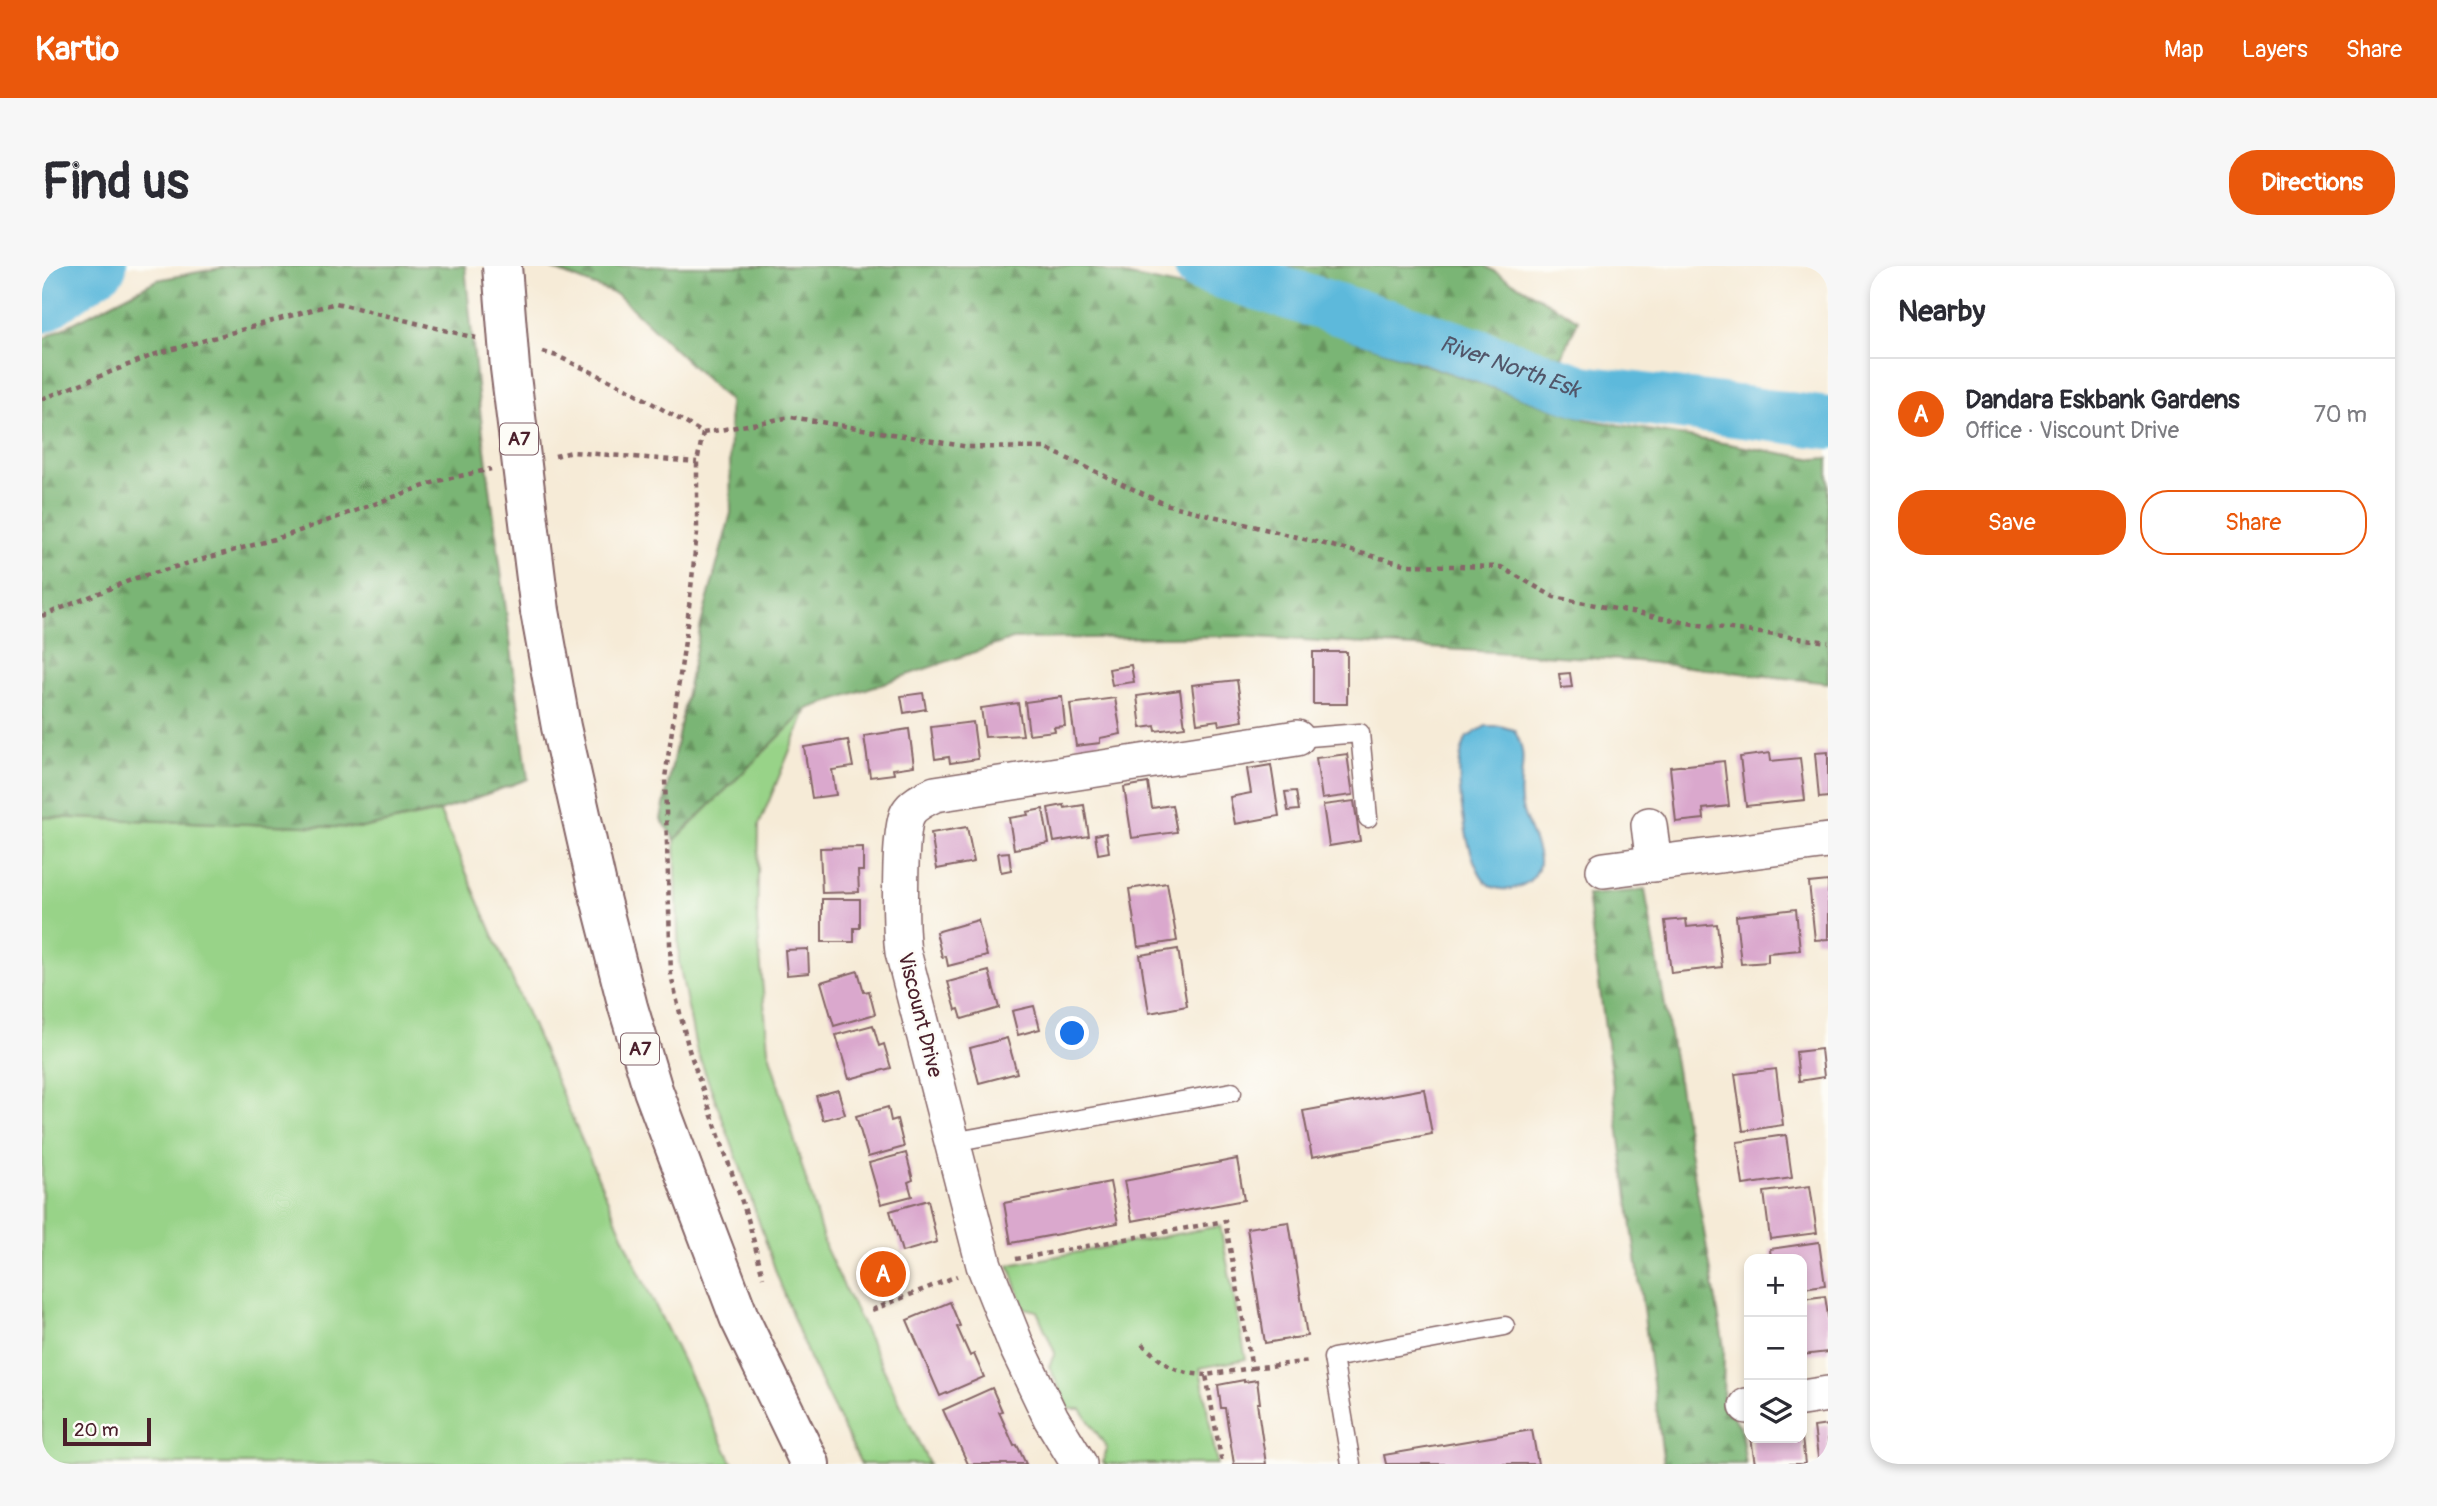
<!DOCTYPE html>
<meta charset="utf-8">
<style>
body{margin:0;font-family:Pangolin,sans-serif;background:#f7f7f7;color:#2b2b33}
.controls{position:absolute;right:21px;bottom:21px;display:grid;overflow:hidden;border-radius:14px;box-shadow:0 4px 10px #0003}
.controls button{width:63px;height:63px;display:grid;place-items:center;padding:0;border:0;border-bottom:2px solid #e1e1e2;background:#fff;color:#2b2b33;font:35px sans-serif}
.scale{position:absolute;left:21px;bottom:18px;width:88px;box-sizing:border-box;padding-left:7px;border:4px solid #4a1f2b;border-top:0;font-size:19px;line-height:24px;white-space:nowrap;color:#4a1f2b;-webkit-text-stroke:5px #fdfcf7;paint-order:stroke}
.you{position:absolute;left:1031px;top:768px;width:24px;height:24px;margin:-18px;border:5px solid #fff;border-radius:50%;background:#1a73e8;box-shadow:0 0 0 10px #1a73e833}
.badge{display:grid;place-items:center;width:46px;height:46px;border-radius:50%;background:#ea580c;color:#fff;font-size:23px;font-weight:700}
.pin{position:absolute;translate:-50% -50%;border:4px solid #fff;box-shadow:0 2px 7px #0006}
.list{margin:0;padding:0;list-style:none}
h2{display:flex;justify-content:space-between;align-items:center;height:91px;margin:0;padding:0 28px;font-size:30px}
h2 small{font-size:23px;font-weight:400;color:#7c7c81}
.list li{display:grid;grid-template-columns:46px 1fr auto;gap:21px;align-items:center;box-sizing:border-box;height:112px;padding:0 28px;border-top:2px solid #e1e1e2}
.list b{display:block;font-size:26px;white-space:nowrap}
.list p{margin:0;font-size:23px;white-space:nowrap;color:#7c7c81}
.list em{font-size:23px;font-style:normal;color:#7c7c81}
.actions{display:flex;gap:14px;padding:21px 28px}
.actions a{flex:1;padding:16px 0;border:2px solid #ea580c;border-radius:28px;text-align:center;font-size:24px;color:#ea580c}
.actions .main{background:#ea580c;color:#fff}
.icon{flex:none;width:38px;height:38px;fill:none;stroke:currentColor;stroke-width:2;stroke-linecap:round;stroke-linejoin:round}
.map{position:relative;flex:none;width:1786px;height:1198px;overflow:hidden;border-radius:28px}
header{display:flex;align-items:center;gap:42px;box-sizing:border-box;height:98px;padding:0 35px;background:#ea580c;color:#fff}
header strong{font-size:33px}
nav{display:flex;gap:38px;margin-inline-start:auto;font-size:24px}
.intro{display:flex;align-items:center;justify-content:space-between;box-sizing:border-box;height:168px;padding:0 42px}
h1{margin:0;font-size:49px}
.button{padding:18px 32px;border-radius:28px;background:#ea580c;color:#fff;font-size:24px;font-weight:700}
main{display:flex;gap:42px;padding:0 42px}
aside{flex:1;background:#fff;border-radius:28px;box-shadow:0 4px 10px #0003}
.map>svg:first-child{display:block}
.green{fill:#98d388;stroke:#71795a;stroke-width:2}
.forest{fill:url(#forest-firs);stroke:#626a50;stroke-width:2}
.water{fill:#5db9db;stroke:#546c83;stroke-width:2}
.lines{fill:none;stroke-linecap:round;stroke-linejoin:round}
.river{stroke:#5db9db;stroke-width:52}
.building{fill:#daa8cd}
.service-casing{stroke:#866667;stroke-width:21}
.minor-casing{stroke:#866667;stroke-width:38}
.primary-casing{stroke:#866667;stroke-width:42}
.path{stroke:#866667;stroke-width:4.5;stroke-dasharray:5 5;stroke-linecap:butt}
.service{stroke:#fff;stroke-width:18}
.minor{stroke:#fff;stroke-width:35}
.primary{stroke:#fff;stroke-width:38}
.primary-bridge-casing{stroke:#866667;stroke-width:42;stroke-linecap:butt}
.primary-bridge{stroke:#fff;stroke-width:38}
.labels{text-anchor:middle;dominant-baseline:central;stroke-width:5;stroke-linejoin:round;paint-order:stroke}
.shield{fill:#fdfcf7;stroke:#806168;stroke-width:2}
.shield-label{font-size:19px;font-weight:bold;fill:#4a1f2b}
.street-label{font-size:21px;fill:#4a1f2b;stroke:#fdfcf7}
.water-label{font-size:23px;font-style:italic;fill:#515569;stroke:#fdfcf7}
</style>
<header>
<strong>Kartio</strong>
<nav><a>Map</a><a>Layers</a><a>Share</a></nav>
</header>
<div class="intro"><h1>Find us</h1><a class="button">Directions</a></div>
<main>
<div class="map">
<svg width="1786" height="1198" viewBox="0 0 1786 1198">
<defs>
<pattern id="forest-firs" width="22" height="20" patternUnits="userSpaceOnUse" patternTransform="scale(1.75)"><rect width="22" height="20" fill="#7ab574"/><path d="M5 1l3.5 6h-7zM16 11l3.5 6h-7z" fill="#66935f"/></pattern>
</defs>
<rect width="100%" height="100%" fill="#fdfcf7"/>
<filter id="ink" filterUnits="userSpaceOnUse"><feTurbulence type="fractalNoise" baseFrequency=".0143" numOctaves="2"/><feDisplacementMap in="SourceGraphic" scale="14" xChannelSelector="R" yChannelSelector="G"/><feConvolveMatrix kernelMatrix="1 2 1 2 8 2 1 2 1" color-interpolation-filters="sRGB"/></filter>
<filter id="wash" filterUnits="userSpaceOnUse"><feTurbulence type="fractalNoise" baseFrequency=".00686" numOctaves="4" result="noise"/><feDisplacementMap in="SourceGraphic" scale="28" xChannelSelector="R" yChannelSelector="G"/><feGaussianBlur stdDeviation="1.57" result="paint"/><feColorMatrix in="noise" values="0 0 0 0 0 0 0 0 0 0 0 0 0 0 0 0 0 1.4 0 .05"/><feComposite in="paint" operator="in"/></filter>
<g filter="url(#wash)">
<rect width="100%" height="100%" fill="#f6ebd7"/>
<g class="green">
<path d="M765,443L717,559L715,655L726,783L784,983L887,1198H819L767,1092L735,1009L699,903L654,782L637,697L633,574Z"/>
<path d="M398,546L596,1004L691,1198H0V551L320,562Z"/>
<path d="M1178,960L1204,1093L1158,1102L1175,1198H1063L1061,1196L1065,1182L1039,1143H1027L1007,1100L1013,1087L995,1045L982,1042L967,999Z"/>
</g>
<g class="forest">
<path d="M188,0H423L436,129L486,513L398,545L320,562L0,551V73L115,14Z"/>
<path d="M502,0H1041L1178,29L1543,153L1773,193L1786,192V417L1595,395L1198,370L971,373L765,443L633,574L619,553L659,358L689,247L687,135L576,29Z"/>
<path d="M1214,0H1443L1536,54L1520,91Z"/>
<path d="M1603,624L1682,1081L1681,1138L1698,1160L1704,1198H1622L1545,629Z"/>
</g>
<path class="water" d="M1444,460H1458L1472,464C1489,492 1475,508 1479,537C1482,557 1495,574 1497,593C1499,619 1461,632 1445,617C1424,596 1415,522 1418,493C1419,486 1422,479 1424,472Z"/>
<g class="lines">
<g class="river">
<path id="s1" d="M1158,0L1385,71L1540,125L1786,157"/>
<path d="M0,41L59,0"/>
</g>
</g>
<g id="blocks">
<g class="building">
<rect x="1271" y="386" width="34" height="52"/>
<path d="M1089,399L1092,416L1070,419L1067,403Z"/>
<path d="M1528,407L1530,421L1519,422L1517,408Z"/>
<path d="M1195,414L1201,455L1177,459L1176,454L1155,457L1150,419Z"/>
<path d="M1138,424L1143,461L1114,465L1113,460L1099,462L1095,430Z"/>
<path d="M881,427L884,443L862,447L859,430Z"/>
<path d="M1020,431L1023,460L1012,461L1013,465L987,468L983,436Z"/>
<path d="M1073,432L1079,468L1058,472V477L1034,480L1028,438Z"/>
<path d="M976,437L981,469L943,471L939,442Z"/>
<path d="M931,456L936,493L908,497L907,491L893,493L889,461Z"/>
<path d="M867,463L872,500L851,503L852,508L828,511L822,470Z"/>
<path d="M806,474L811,501L790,504L794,529L770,532L762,481Z"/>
<path d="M1786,486V531L1777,532L1773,487Z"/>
<path d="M1728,487L1729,495L1758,492L1763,534L1704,540L1698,491Z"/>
<path d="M1305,488L1311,529L1280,533L1274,492Z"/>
<path d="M1682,495L1687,540L1661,543L1662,553L1634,556L1628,501Z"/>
<path d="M1229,499L1237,550L1193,558L1188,531L1209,527L1205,503Z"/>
<path d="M1106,517L1110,542L1130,539L1135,566L1090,572L1082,521Z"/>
<path d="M1254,525L1257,544L1246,545L1243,526Z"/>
<path d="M1312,535L1318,575L1287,580L1281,539Z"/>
<path d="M1022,539L1023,542L1042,539L1047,570L1012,576L1006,542Z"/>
<path d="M1001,543L1007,577L972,583L967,552L986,549L985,546Z"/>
<path d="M925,561L932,596L895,603L889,567Z"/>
<path d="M1064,567L1067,586L1056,588L1053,569Z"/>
<path d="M821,581V605H816L817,626L780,627L778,582Z"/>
<path d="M967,586L969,604L959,606L956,587Z"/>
<path d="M1786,615V673L1773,674L1767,617Z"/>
<path d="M1125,617L1135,675L1096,681L1087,623Z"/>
<path d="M780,633H818V662H812V676H780Z"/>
<path d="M1754,643L1758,684L1726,687V696L1699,698L1694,650Z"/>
<path d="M1644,653L1645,661L1675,658L1680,701L1629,707L1623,655Z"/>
<path d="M936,654L945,690L906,700L904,690L900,691L894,666Z"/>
<path d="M766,683L767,707L745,709L743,684Z"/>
<path d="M1136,683L1145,740L1107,747L1098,689Z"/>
<path d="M816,705L822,726L827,725L833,748L792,760L779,716Z"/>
<path d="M947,705L957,742L920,753L917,743L914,744L906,716Z"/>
<path d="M992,740L998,763L976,769L970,745Z"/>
<path d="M831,759L837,780L842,778L849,802L807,813L794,769Z"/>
<path d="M965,772L975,807L937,817L928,782Z"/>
<path d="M1779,783L1782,811L1757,815L1754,786Z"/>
<path d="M1734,803L1741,859L1701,865L1693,808Z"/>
<path d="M1382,823L1390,868L1270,891L1261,845Z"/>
<path d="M796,824L803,848L781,854L774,830Z"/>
<path d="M846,841L849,855L855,853L862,881L826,891L814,850Z"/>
<path d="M1744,869L1750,912L1701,919L1695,876Z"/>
<path d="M864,887L871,914L866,916L870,930L839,938L827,897Z"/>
<path d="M1195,893L1202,934L1090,955L1082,915Z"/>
<path d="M1068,916L1076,957L969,977L962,937Z"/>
<path d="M1768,920L1775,967L1728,973L1722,926Z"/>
<path d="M886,934L895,976L860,986L848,945Z"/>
<path d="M1247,956L1265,1070L1223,1077L1205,962Z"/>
<path d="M1777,976L1783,1019L1760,1022V993H1729L1728,983Z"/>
<path d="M849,991L856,1017L833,1023L826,998Z"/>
<path d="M1783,1030L1786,1050V1086L1760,1089V1033Z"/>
<path d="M908,1036L918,1060L915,1061L928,1090L932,1088L942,1111L898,1130L865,1054Z"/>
<path d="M1202,1114V1116L1215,1114L1218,1137H1215L1224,1198H1192L1183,1142H1179L1176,1119Z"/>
<path d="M950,1122L960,1145L957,1146L965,1164L972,1180L975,1179L984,1198H926L901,1144Z"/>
<path d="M1786,1159V1198H1777L1772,1161Z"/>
<path d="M1490,1164L1496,1198H1344L1342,1189Z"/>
<path d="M1709,1172H1760L1763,1198H1713Z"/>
</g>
</g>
</g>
<g filter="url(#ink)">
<use href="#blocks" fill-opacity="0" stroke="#866667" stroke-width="2"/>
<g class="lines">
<defs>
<g id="service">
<path d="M1255,472L1318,467L1326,552"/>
<path d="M910,876L1190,826"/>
<path d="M1309,1198L1291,1092L1463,1060"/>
</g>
<g id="minor">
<path d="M1607,559L1612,598"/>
<path d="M1562,604L1786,575"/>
<path d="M1760,1132L1786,1128"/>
<path d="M1705,1140H1707"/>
<path d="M1037,1198L1009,1152L975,1081L942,999L861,686C858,663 856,564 866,547C872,537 883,533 893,528L1255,472"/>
</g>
<path id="primary" d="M498,345L519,461L556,624L586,741L611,824L697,1051L768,1198"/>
</defs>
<use href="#service" class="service-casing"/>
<use href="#minor" class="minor-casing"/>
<use href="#primary" class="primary-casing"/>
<g class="path">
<path d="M501,86L515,90L584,122L661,167L655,196V267L644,368L623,512L629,710L647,784L706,953L721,1011"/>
<path d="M0,133L114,88L294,37L434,72"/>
<path d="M661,167L749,151L927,181L1003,182L1123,238L1366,299L1459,301L1512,331L1651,358L1786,376"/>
<path d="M513,190L530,186L655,196"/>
<path d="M0,350L94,312L243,270L396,215L449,203"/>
<path d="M974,993L1183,955L1210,1102L1164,1109L1180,1198"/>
<path d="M830,1044L915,1010"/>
<path d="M1100,1078C1125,1100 1130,1107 1164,1109"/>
<path d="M1210,1102L1269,1095"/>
</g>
<use href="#service" class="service"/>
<use href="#minor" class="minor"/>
<use href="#primary" class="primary"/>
<defs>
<path id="primary-bridge" d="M460,0L468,102L498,345"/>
</defs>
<use href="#primary-bridge" class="primary-bridge-casing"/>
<use href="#primary-bridge" class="primary-bridge"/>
</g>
</g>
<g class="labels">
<g class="shield">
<rect x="458" y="157.5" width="38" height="31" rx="5"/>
<rect x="579" y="767.5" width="38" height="31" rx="5"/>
</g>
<g class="shield-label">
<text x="477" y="173">A7</text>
<text x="598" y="783">A7</text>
</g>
<g class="street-label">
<text transform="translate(878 749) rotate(76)">Viscount Drive</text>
</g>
<g class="water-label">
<text stroke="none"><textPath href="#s1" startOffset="326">River North Esk</textPath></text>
</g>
</g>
</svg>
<div class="controls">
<button>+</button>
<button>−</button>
<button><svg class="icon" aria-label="layers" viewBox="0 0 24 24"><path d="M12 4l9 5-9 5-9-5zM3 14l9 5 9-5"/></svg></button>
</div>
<div class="scale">20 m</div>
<div class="you"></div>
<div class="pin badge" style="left:841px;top:1008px">A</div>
</div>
<aside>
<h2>Nearby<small></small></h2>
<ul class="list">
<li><span class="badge">A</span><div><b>Dandara Eskbank Gardens</b><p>Office · Viscount Drive</p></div><em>70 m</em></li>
</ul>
<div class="actions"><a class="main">Save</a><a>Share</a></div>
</aside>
</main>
